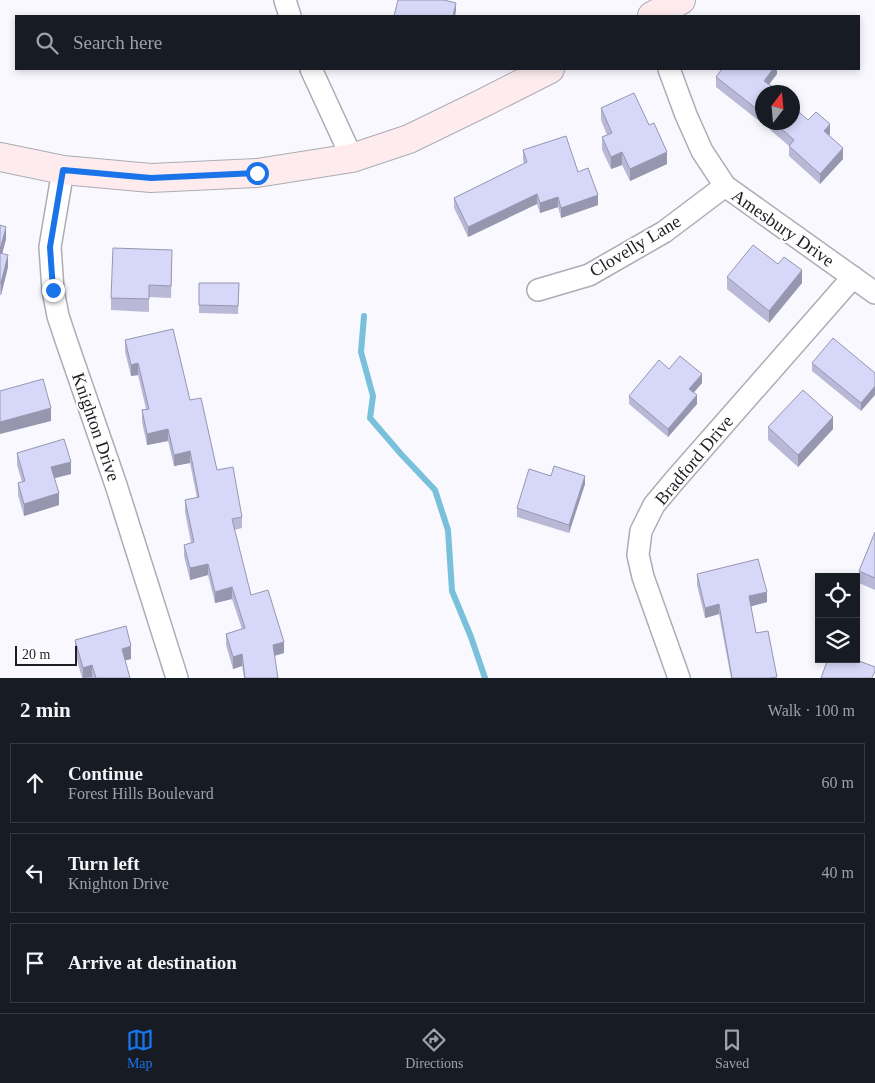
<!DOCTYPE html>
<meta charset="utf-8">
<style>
body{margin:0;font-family:Georgia,serif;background:#242831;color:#f1f3f6}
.controls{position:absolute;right:15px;bottom:15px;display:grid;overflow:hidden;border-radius:0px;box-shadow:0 2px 8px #0003}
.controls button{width:45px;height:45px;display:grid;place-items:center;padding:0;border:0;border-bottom:1px solid #363941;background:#171b24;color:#f1f3f6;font:25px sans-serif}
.compass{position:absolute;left:755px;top:85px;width:45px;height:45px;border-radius:50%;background:#171b24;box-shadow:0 2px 8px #0003;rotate:16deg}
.scale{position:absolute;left:15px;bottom:12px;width:62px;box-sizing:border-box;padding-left:5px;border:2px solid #1e1e21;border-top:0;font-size:14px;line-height:18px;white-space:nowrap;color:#1e1e21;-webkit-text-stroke:4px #fff;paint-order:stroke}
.stop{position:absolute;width:15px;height:15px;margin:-11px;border:4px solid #1a73e8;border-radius:50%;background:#fff}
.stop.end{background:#1a73e8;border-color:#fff;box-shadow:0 1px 5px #0008}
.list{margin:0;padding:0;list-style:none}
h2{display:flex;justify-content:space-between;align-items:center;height:65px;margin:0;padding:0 20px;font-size:21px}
h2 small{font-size:16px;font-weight:400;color:#9ea1a6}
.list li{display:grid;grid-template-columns:32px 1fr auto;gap:15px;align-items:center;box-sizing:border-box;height:80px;margin:0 10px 10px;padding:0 10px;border:1px solid #363941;border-radius:0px}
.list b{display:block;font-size:19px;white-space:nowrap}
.list p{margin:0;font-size:16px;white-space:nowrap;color:#9ea1a6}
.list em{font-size:16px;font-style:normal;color:#9ea1a6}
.icon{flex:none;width:28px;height:28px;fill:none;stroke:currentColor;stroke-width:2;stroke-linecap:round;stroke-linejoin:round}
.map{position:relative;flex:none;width:875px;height:678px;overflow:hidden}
.search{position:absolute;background:#171b24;box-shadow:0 2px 8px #0003;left:15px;right:15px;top:15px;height:55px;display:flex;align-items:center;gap:12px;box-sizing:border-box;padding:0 18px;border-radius:0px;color:#9ea1a6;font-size:19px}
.sheet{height:335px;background:#171b24}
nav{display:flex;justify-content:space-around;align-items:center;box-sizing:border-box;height:70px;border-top:1px solid #363941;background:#171b24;font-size:14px;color:#9ea1a6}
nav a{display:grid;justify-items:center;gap:2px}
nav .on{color:#1a73e8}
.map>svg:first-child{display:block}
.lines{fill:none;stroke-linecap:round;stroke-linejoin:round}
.stream{stroke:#79c0da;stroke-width:6}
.minor-casing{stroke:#acacb6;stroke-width:24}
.secondary-casing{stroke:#acacb6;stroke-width:30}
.minor{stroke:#fff;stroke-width:21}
.secondary{stroke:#fdebee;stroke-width:28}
.wall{fill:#b9b9d7}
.shaded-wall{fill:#9696af}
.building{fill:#d7d7fa;stroke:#9696af}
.route{stroke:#1a73e8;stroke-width:6}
.labels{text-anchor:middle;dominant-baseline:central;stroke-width:4.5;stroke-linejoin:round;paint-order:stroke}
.street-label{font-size:18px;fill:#1e1e21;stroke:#fff}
</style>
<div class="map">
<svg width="875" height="678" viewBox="0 0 875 678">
<rect width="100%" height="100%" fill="#f8f8fe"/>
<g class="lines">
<path class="stream" d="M364,316L361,352L373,396L370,418L401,454L435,490L448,530L452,591L471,637L485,678"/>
<defs>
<g id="minor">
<path d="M285,0L290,16"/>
<path d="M311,69L352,158"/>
<path d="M669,69L686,115L702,151L725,186L875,293"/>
<path d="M63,170L50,247L53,290L58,316L67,343L116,485L177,678"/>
<path d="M538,290L589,275L664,232L725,186"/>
<path d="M679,678L643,577L638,555L641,531L654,505L674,481L853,277"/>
</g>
<g id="secondary">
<path d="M652,16L681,0"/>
<path d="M0,157L63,170L151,178L257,173L352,158L409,139L483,103L550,69"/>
</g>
</defs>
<use href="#minor" class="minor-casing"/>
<use href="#secondary" class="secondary-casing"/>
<use href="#minor" class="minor"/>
<use href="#secondary" class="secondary"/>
</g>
<g class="wall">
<path d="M777,69V74L762,92V122H792L808,120L830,134L829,136L843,159L820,184L789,156V146L767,127L716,87V77Z"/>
<path d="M601,108L667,164L630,181L622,165L611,169L602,150V137L607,135L601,120Z"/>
<path d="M523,150L578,172L598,205L561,218L558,207L540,213L537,204L468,237L454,208V198L524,164L523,160Z"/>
<path d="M0,225L6,239L2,254L8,267L1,295H0Z"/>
<path d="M172,263L171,298L149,297V312L111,310V298Z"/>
<path d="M727,277L802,283L769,323L727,289Z"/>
<path d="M199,283H239L238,314L199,313Z"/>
<path d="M125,340L190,400L217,470L242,517V528L234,530L251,595L284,653L274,656L278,678H244L242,666L233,669L226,645V634L242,629L232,599L215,603L208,575L190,580L184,556V545L191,543L185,512V500L197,498L190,463L174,466L168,441L147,445L142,422V410L146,409L138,375L131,376L125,352Z"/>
<path d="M812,363L875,373L861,411L812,371Z"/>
<path d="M669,369L702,383L693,393L697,404L668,437L629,404V396Z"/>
<path d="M768,427L833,429L798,467L768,440Z"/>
<path d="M17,453L71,474L55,478L59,505L24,516L18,495V483L22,482L17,465Z"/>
<path d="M585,484L569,533L517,517V508Z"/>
<path d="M875,532V590L859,583V571Z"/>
<path d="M697,574L767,602L750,606L756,633L777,678H731L719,614L705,618L697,585Z"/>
<path d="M75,640L131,659L125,660L130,678H82L75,653Z"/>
</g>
<g class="shaded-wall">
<path d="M456,3V11L455,16H453Z"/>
<path d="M773,69H777V74L764,91V81Z"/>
<path d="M830,124V134L824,142V131Z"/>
<path d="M843,148V159L820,184V174Z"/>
<path d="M622,152V165L611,169V157Z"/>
<path d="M667,152V164L630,181V169Z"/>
<path d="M537,194V204L468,237V227Z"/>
<path d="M598,195V205L561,218V208Z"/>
<path d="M558,197V207L540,213V203Z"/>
<path d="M6,227V239L0,262V250Z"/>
<path d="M8,255V267L1,295V283Z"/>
<path d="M802,270V283L769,323V311Z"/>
<path d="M138,363V375L131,376V365Z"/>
<path d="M702,374V383L689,398V389Z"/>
<path d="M875,386V395L861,411V403Z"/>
<path d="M697,395V404L668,437V429Z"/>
<path d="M51,408V421L0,434V422Z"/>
<path d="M833,417V429L798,467V455Z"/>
<path d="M168,429V441L147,445V434Z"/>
<path d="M190,451V463L174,466V455Z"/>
<path d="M71,462V474L51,479V467Z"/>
<path d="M585,476V484L569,533V525Z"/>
<path d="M59,493V505L24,516V504Z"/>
<path d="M208,564V575L190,580V568Z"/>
<path d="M232,587V599L215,603V592Z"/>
<path d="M767,592V602L749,607V596Z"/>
<path d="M719,604V614L705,618V608Z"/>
<path d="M284,642V653L273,656V645Z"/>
<path d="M131,646V659L122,661V649Z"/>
<path d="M242,654V666L233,669V657Z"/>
<path d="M92,665V677L83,678V668Z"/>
</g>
<g class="building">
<path d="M398,0H444L456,3L453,16H394Z"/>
<path d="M722,69H773L764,81L780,92H762V113L716,77Z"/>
<path d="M634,93L649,125L654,123L667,152L630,169L622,152L611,157L602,137L612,133L601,108Z"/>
<path d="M792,106L808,120L816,112L830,124L824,131L843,148L820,174L789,146L794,140L774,122H792Z"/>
<path d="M566,136L578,172L588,168L598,195L561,208L558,197L540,203L537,194L468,227L454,198L527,162L523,150Z"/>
<path d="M0,225L6,227L0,250Z"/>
<path d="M753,245L778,264L784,257L802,270L769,311L727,277Z"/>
<path d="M113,248L172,250L171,286L149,285V299L111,298Z"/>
<path d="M0,253L8,255L1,283H0Z"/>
<path d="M199,283H239L238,306L199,305Z"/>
<path d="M173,329L190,400L201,398L217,470L233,467L242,517L232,519L251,595L268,590L284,642L273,645L278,678H245L242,654L233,657L226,634L245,628L232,587L215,592L208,564L190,568L184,545L194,542L185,500L199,497L190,451L174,455L168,429L147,434L142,410L149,409L138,363L131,365L125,340Z"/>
<path d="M833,338L875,373V386L861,403L812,363Z"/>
<path d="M680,356L702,374L689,389L697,395L668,429L629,396L659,360L669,369Z"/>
<path d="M43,379L51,408L0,422V391Z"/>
<path d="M803,390L833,417L798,455L768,427Z"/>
<path d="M64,439L71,462L51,467L59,493L24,504L18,483L25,481L17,453Z"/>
<path d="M554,466L585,476L569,525L517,508L529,469L551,476Z"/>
<path d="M875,532V578L859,571Z"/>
<path d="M758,559L767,592L749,596L756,633L768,631L777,677L769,678H732L719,604L705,608L697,574Z"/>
<path d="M126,626L131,646L122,649L130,678H96L92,665L83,668L75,640Z"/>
<path d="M828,659H854L875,667V671L872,678H821Z"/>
</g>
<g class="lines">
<path class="route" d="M53,290L50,247L63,170L151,178L257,173"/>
</g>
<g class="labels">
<g class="street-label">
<text transform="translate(783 228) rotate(35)">Amesbury Drive</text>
<text transform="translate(635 246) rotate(-31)">Clovelly Lane</text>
<text transform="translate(96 427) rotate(71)">Knighton Drive</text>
<text transform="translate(694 460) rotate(-50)">Bradford Drive</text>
</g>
</g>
</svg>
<div class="controls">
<button><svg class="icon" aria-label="locate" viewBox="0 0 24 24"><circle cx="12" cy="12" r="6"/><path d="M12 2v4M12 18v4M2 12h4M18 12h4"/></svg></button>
<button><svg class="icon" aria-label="layers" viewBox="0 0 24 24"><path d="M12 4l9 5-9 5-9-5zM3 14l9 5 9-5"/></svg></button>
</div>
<svg class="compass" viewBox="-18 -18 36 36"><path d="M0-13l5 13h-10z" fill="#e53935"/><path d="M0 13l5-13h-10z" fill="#9ea1a6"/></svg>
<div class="scale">20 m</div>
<div class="stop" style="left:257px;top:173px"></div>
<div class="stop end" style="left:53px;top:290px"></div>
<div class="search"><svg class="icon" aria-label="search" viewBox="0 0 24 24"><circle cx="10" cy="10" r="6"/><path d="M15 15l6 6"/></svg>Search here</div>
</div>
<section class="sheet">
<h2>2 min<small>Walk · 100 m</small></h2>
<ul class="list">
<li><svg class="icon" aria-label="ahead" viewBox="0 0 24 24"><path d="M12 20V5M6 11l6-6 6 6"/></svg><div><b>Continue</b><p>Forest Hills Boulevard</p></div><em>60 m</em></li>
<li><svg class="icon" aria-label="left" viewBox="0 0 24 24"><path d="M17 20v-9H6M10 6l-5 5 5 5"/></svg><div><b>Turn left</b><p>Knighton Drive</p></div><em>40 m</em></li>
<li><svg class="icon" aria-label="arrive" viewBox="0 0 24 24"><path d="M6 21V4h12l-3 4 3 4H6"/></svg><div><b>Arrive at destination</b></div></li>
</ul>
</section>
<nav>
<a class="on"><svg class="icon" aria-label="map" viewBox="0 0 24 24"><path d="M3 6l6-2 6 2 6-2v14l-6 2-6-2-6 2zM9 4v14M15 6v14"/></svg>Map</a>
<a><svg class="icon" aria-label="directions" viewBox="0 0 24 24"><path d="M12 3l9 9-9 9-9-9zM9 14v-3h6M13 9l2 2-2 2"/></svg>Directions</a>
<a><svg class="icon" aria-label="saved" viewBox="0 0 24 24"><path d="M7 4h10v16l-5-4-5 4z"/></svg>Saved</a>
</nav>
